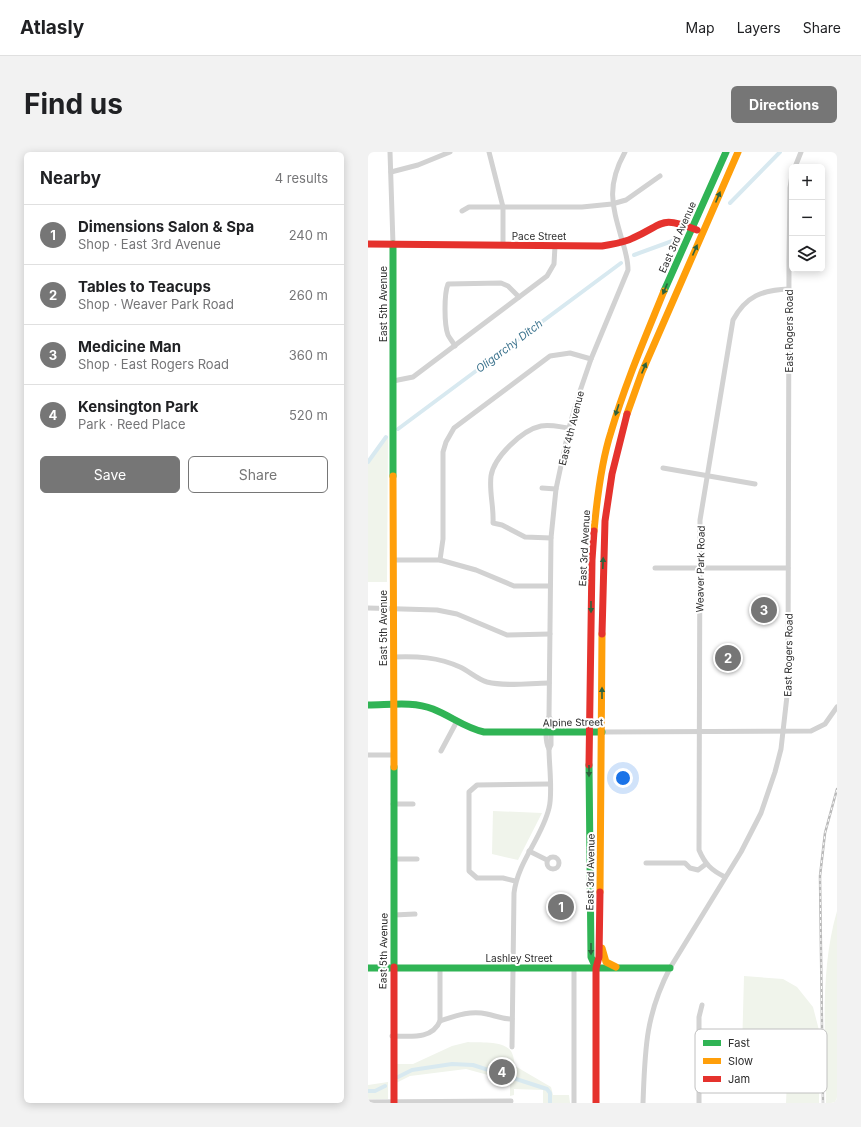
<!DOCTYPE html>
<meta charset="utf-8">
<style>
body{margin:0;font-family:Inter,sans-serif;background:#f2f2f2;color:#202124}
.controls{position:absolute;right:12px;top:12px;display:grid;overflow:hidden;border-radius:6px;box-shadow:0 2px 10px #0003}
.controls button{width:36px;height:36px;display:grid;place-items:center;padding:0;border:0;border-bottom:1px solid #e0e0e0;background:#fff;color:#202124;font:20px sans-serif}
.you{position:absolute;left:255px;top:626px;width:14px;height:14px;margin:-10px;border:3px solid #fff;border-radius:50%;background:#1a73e8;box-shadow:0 0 0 6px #1a73e833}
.badge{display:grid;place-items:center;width:26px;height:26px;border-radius:50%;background:#767676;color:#fff;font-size:13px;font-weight:700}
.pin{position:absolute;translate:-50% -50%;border:2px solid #fff;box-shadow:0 1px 4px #0006}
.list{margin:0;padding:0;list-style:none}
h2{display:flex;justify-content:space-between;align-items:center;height:52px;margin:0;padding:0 16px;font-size:17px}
h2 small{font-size:13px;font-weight:400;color:#757577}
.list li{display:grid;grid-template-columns:26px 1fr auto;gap:12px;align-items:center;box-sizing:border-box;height:60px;padding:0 16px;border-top:1px solid #e0e0e0}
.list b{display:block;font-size:15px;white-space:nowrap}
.list p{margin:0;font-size:13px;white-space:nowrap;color:#757577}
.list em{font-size:13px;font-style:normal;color:#757577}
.actions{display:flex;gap:8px;padding:12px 16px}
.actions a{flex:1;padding:9px 0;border:1px solid #767676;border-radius:6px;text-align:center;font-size:14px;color:#767676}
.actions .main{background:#767676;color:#fff}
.icon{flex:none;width:22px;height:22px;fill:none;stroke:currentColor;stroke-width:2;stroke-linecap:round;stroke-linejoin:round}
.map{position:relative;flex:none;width:469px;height:951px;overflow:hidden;border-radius:6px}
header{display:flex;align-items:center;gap:24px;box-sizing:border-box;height:56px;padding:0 20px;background:#fff;border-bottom:1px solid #e0e0e0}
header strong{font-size:19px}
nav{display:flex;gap:22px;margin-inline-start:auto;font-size:14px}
.intro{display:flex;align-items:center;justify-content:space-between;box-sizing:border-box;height:96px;padding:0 24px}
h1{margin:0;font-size:28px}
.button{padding:10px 18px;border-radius:6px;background:#767676;color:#fff;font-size:14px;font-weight:700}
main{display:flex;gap:24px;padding:0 24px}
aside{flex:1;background:#fff;border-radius:6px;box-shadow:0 2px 10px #0003}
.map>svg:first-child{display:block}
.green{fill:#f0f4eb}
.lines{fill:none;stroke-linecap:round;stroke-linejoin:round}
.canal{stroke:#d8e9f0;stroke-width:4}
.street{stroke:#d2d2d2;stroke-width:5}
.fast{stroke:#30b455;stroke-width:7}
.slow{stroke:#ff9f0a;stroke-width:7}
.jam{stroke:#e5322d;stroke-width:7}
.rail-casing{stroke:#b9b9b9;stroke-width:2.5}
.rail{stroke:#fff;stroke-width:1;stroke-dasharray:3;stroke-linecap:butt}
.oneway{fill:#2e633d}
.labels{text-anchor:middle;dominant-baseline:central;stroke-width:4;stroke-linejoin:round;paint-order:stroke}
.street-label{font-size:10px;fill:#2d2d2d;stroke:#fff}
.water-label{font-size:11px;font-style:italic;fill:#3d748e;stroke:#fff}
.key{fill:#fff;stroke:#c0c0c0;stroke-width:1}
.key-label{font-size:11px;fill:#2d2d2d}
</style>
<header>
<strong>Atlasly</strong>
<nav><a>Map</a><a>Layers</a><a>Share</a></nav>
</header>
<div class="intro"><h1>Find us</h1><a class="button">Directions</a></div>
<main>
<aside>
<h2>Nearby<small>4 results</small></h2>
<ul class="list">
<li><span class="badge">1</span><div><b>Dimensions Salon &amp; Spa</b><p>Shop · East 3rd Avenue</p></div><em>240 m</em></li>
<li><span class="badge">2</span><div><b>Tables to Teacups</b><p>Shop · Weaver Park Road</p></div><em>260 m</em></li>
<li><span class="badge">3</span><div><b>Medicine Man</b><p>Shop · East Rogers Road</p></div><em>360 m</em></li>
<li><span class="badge">4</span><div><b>Kensington Park</b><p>Park · Reed Place</p></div><em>520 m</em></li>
</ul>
<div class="actions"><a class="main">Save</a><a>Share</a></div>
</aside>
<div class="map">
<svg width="469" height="951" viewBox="0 0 469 951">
<rect width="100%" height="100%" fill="#fff"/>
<g class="green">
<path d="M20,284L19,430H0V310Z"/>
<path d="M125,659L174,661L150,708L124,702Z"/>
<path d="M469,759V949L468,951H458C458,887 451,821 469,759Z"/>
<path d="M376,824L415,827L429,835L445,855L452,882L451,951H418L420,905L374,898Z"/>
<path d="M100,890C112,891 138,888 144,901C146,905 146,910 147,914L183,935L185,943H201L202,951H175V938L146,937V943L142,944V929L98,917L42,924L28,931V912H45L84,894Z"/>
<path d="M20,930V947H0V933Z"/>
</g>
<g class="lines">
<g class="canal">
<path d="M362,51L412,0"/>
<path d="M266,103L307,88"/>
<path d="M30,277L253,111"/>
<path d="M0,310L18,285"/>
<path d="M30,925L44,918L84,912L105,913L179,937L182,941V951"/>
<path d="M0,939H7L17,934"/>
</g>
<g class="street">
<path d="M22,0L25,92"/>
<path d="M121,0L135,55V93"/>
<path d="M427,15L433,0"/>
<path d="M23,20L50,13L82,0"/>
<path d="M94,59L101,55H214L244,52L258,48L292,24"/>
<path d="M87,194C85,190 82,187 80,183C76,172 76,142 80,132L133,131L140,134L151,145"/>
<path d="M25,229L45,225L179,124L186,112L187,94"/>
<path d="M295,316L387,332"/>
<path d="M174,336L188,337"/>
<path d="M183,386L157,385L134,373L125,371C126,355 121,340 123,324C126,305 154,278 173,274C182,272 192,275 201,276"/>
<path d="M25,408H72L108,418L146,434H182"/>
<path d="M72,408L75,387V300L78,290L86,276L182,204L202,201L223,207"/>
<path d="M287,416H420"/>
<path d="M0,456L69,458L89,462L139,483L182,482"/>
<path d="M25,505C49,504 70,505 92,515C101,519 109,527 119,530C138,535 162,531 181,531"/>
<path d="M234,580L443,579L457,572L469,555"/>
<path d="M181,597L183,593V568L181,565L183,386L188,337L201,276L211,242L223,207L260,118C260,107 257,98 254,88C244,53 238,34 257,0"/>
<path d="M73,599L88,571"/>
<path d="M0,603H25"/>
<path d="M25,652H45"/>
<path d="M161,699L179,708"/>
<circle cx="185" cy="711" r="6"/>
<path d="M25,707H49"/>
<path d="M278,711H317L322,716L330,718L338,712"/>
<path d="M357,725C343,718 337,712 331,698L332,368L365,168C378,144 394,138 421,137"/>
<path d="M147,729L135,726H109L101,719V640L109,633L181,632"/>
<path d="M26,763L47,762"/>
<path d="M72,869V816"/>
<path d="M24,884C42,884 64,888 72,869C87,864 102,858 119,862C128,864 134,867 144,867"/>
<path d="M144,895L146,741C150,709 174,686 181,656C185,641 181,613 181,597C177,590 177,572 181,565"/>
<path d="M0,950L143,949"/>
<path d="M206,951V816"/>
<path d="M275,951C277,899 277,864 302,816L373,700L393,661L407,620L413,597L420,535L421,108L422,36L424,23"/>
<path d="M331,951V865L334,853"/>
</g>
<g class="fast">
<path d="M25,92V324"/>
<path d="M296,139L358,0"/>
<path d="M0,553C21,553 45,549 65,557C83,564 97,576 116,580H234"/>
<path d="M221,613L223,805L228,816"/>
<path d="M26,615V815"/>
<path d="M0,816H302"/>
</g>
<g class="slow">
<path d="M259,262L274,220L370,0"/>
<path d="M25,324L26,615"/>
<path d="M226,379C229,346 233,311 243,280C257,232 277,186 296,139"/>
<path d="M232,740L234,482"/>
<path d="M234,796L238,810L248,815"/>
</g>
<g class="jam">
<path d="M0,92L234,94C244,92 256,91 265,86C297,72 291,63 329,78"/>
<path d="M234,482L237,369L244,322L259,262"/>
<path d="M221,613L224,408L226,379"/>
<path d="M26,815V951"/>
<path d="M228,951V816L231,805L232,740"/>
</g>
<defs>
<path id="rail" d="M455,951L452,724L457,681L469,637"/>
</defs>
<use href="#rail" class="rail-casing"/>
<use href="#rail" class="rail"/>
</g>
<defs><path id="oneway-solid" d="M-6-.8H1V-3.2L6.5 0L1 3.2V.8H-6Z"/></defs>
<g class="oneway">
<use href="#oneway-solid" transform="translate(350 45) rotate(-67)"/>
<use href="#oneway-solid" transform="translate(327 98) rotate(-66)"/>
<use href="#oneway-solid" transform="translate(297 137) rotate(113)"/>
<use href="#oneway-solid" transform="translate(276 216) rotate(-67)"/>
<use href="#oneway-solid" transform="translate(249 258) rotate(108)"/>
<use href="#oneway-solid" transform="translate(235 411) rotate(-88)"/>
<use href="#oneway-solid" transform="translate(223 455) rotate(90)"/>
<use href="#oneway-solid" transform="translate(234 541) rotate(-90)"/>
<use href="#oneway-solid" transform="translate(221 619) rotate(90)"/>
<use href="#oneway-solid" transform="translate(223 797) rotate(90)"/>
</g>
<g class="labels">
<g class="street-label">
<text x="171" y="84">Pace Street</text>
<text transform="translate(309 85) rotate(-66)">East 3rd Avenue</text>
<text transform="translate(15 152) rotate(-90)">East 5th Avenue</text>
<text transform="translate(421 179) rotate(-90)">East Rogers Road</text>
<text transform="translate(203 276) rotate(-76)">East 4th Avenue</text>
<text transform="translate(216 396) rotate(-87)">East 3rd Avenue</text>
<text transform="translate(332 417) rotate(-89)">Weaver Park Road</text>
<text transform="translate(15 476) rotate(-90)">East 5th Avenue</text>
<text transform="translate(420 503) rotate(-89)">East Rogers Road</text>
<text transform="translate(205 570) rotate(-1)">Alpine Street</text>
<text transform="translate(222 720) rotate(-89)">East 3rd Avenue</text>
<text transform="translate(15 799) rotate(-89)">East 5th Avenue</text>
<text x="151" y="806">Lashley Street</text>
</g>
<g class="water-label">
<text transform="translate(141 194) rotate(-37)">Oligarchy Ditch</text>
</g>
</g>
<rect x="327" y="877" width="132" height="64" rx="6" class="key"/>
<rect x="335" y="888" width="18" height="6" fill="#30b455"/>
<rect x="335" y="906" width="18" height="6" fill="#ff9f0a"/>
<rect x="335" y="924" width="18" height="6" fill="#e5322d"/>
<g class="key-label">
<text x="360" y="895">Fast</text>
<text x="360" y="913">Slow</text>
<text x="360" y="931">Jam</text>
</g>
</svg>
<div class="controls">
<button>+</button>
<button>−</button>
<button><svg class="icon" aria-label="layers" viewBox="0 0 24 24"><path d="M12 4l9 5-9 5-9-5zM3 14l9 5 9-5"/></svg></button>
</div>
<div class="you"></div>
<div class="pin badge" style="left:193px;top:755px">1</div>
<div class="pin badge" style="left:360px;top:506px">2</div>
<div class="pin badge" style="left:396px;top:458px">3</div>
<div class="pin badge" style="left:134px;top:920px">4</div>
</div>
</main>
